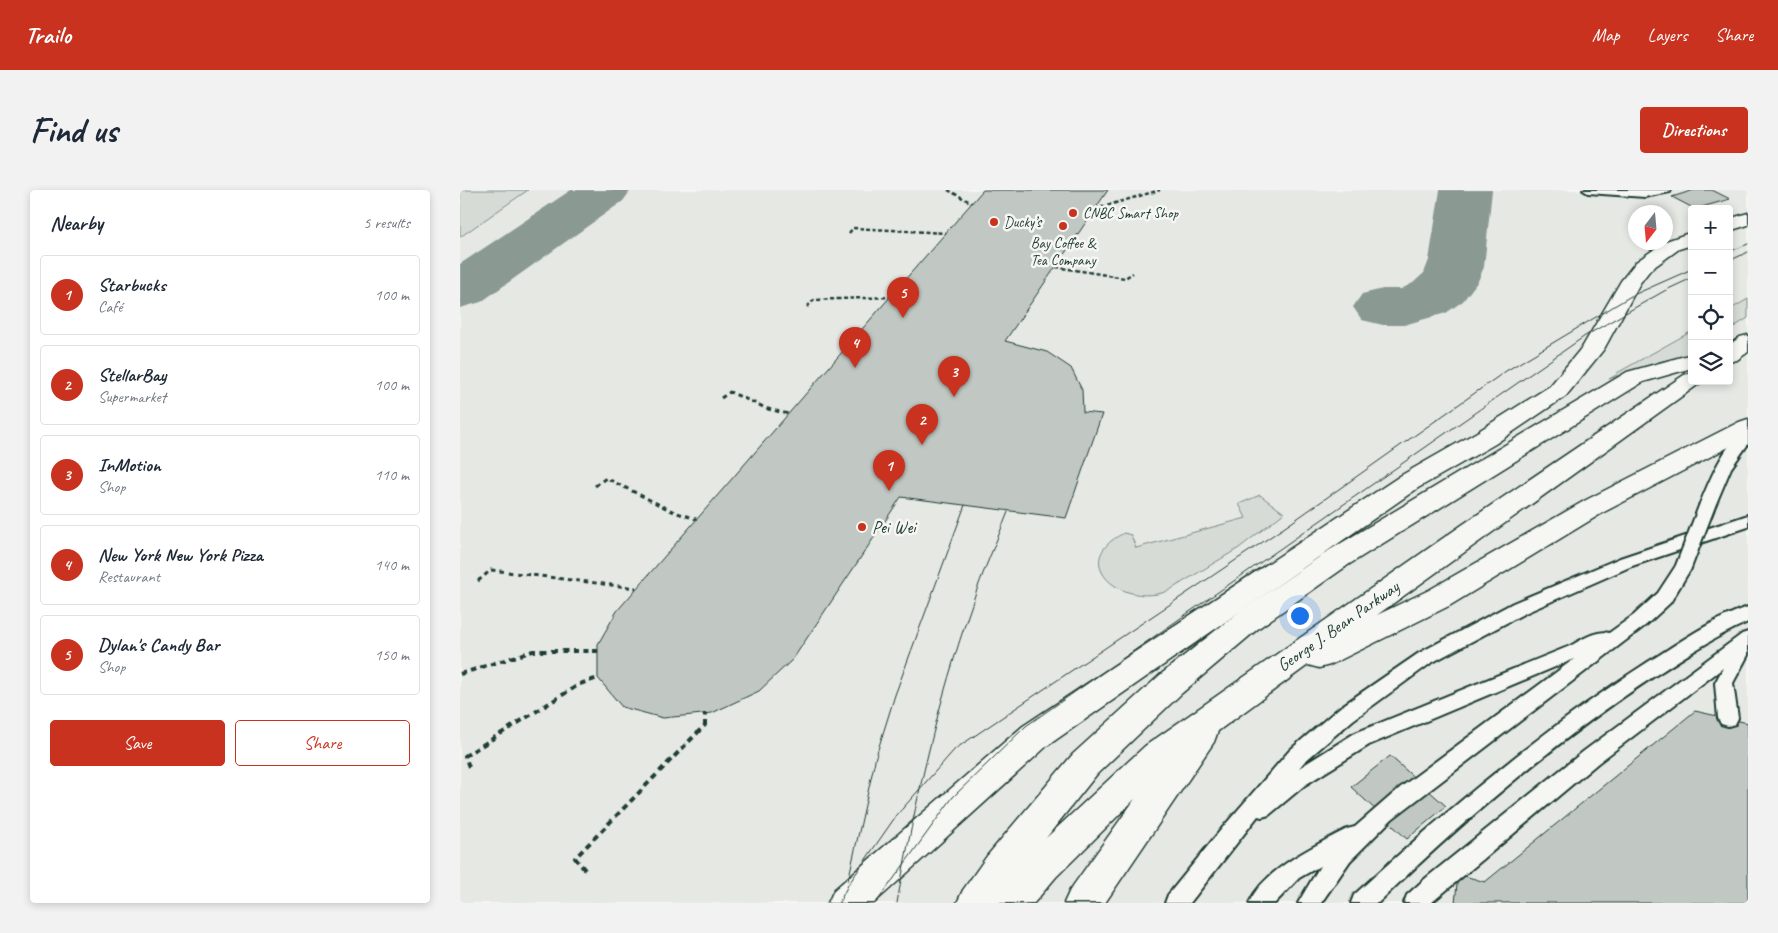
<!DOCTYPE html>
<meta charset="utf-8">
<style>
body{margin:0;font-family:Caveat,sans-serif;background:#f2f2f3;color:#1f2937}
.controls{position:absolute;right:15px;top:15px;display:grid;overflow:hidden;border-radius:5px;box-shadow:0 2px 8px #0003}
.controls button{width:45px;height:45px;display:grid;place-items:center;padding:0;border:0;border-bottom:1px solid #e0e1e3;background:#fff;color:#1f2937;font:25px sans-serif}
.compass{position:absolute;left:1168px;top:15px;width:45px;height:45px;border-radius:50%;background:#fff;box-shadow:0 2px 8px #0003;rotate:196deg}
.you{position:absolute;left:839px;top:425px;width:18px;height:18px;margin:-12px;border:4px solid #fff;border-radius:50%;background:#1a73e8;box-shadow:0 0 0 8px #1a73e833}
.badge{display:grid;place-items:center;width:32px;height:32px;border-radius:50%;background:#c8321e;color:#fff;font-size:16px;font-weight:700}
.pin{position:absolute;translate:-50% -41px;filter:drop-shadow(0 1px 2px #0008)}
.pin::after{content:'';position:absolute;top:26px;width:18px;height:15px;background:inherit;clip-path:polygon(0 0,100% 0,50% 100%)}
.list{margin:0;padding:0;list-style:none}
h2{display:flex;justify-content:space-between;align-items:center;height:65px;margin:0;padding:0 20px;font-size:21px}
h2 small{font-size:16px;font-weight:400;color:#747a83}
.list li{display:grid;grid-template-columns:32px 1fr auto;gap:15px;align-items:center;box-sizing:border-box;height:80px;margin:0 10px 10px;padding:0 10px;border:1px solid #e0e1e3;border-radius:5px}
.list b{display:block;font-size:19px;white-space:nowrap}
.list p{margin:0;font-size:16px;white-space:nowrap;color:#747a83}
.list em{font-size:16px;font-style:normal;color:#747a83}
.actions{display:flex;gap:10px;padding:15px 20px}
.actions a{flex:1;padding:11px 0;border:1px solid #c8321e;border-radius:5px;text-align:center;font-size:18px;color:#c8321e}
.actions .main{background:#c8321e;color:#fff}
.icon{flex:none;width:28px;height:28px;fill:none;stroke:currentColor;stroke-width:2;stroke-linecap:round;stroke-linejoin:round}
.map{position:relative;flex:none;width:1288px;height:713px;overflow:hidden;border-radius:5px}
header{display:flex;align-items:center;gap:30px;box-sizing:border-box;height:70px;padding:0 25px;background:#c8321e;color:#fff}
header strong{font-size:24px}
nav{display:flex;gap:28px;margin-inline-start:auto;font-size:18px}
.intro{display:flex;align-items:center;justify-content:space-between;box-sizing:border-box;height:120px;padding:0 30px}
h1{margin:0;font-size:35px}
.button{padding:12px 22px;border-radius:5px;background:#c8321e;color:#fff;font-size:18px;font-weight:700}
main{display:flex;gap:30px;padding:0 30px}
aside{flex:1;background:#fff;border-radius:5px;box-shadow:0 2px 8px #0003}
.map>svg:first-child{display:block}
.built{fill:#e6e8e4;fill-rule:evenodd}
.green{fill:#d6dbd6;stroke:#7a8c85}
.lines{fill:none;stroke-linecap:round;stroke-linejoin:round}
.taxiway{fill:#8a9a93;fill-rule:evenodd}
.building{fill:#c1c8c3;stroke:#1f3d34}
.lane-casing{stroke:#1f3d34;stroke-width:4}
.street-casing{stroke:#1f3d34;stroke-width:3}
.secondary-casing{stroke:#1f3d34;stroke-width:3}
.path-far2{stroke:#1f3d34;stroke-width:2.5;stroke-dasharray:4 2.5;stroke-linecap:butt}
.path-far1{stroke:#1f3d34;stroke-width:3;stroke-dasharray:4.5 4;stroke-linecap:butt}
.path{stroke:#1f3d34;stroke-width:4;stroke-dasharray:6 4.5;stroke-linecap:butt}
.lane{fill:#f6f6f2;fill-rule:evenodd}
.street{fill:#f6f6f2;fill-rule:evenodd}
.secondary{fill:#f6f6f2;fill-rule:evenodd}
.tram{stroke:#1f3d34;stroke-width:1}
.lane-bridge-casing{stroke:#1f3d34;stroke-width:19;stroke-linecap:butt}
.lane-bridge{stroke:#f6f6f2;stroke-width:15}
.poi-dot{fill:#c8321e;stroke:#f6f6f2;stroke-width:2}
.labels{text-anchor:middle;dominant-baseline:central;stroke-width:5;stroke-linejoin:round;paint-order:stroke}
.far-poi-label{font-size:15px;fill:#1f3d34;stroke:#f6f6f2;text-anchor:start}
.poi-label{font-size:18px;fill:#1f3d34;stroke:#f6f6f2;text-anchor:start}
.street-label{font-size:18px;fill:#1f3d34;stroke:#f6f6f2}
</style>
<header>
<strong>Trailo</strong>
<nav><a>Map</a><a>Layers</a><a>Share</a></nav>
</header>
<div class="intro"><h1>Find us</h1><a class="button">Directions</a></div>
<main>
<aside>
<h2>Nearby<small>5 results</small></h2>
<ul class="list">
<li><span class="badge">1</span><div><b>Starbucks</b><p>Café</p></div><em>100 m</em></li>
<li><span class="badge">2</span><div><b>StellarBay</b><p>Supermarket</p></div><em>100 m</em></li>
<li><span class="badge">3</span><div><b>InMotion</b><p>Shop</p></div><em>110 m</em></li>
<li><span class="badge">4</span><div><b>New York New York Pizza</b><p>Restaurant</p></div><em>140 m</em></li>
<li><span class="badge">5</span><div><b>Dylan's Candy Bar</b><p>Shop</p></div><em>150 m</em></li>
</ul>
<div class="actions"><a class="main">Save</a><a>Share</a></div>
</aside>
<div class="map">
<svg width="1288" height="713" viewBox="0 0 1288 713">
<rect width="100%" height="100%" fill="#f6f6f2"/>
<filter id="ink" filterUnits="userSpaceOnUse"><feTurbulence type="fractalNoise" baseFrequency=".02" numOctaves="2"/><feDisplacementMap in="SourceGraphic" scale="10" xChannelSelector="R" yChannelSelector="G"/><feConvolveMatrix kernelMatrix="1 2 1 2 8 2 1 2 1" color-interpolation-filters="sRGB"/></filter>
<g filter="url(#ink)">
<path class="built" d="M0,0H1288V713H0ZM1232,19H1269V191H1232ZM1176,22H1206V52H1176Z"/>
<g class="green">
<path d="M0,0H68L0,47Z"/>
<path d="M1288,109V128L1269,140V120Z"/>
<path d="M1232,141V165L1202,171L1149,189L1158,184L1157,183Z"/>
<path d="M800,305L824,323L779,358L708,401C661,419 607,371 664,343L671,345L676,358L786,328L779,314Z"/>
</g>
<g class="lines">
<g class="taxiway">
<path d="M111,0H171L163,11L21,112L0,118V74Z"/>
<path d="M980,0H1032L1024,77L1018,91L1003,111L986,123L944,135H923L902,130L893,117L902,104L923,99H941L953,93L964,83L969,70Z"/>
</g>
</g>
<g class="building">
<path d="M523,0H648L545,151L587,162L611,178L622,200L623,222L642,224L606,328L441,307L333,469L299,501L252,523L203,528L162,517L138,488V454L157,421Z"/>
<path d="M1234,0H1252L1270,9L1235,19L1212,7Z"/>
<path d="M1235,521L1288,533V713H995L998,684L1025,692Z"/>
<path d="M930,566L986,616L947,649L891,597Z"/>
</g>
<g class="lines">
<defs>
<g id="lane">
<path d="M1123,0H1211L1210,2L1185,7L1128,3Z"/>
<path d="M1288,241V254L1271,278L1255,316L1253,320L1247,321L1241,320L1239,316C1248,295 1265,248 1288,241Z"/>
<path d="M1288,325V337L1172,376L1065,423L971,473L893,530L844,572L839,578L895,543L1110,456C1121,450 1137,439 1149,443L1174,425L1198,403L1217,374L1223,372L1229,374L1231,378L1210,413L1186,435L932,629L890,671L861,713H838L860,676L839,688L815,713H789C804,679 855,656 887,639L895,637L941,597L1114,469L909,555L845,595L809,625L802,627L798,626L730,713H705L708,705L764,636L830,560L879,518L959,463L1053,413L1160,368Z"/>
<path d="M1288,417V432C1254,447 1224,467 1193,487C1094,552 1003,631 918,713H891L894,705C986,621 1083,539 1188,472C1220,452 1252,429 1288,417Z"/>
<path d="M1288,442V465L1273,493L1278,528L1275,534L1268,536L1261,534L1258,528L1255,493L1263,478L1138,573L971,713H944L947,705L966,688L1124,561L1282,444Z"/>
</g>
<g id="street">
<path d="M1288,23V35L1269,41V29Z"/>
<path d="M1232,42V55L1219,59L1190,80L1180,93L1144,159L1106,206L1035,254L958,298L587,556L414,713H368L374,700L563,536L940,286L1017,242L1090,196L1123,156L1161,91L1176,72L1206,51Z"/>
</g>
<g id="secondary">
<path d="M1288,145V162L1277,170L1269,172V155L1280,147Z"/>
<path d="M1232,164V178L1183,192L888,375L800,437L722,503L637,584L586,648L685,556L1002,335L1224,185L1232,183V191H1243L917,425L969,400L1126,310L1279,232L1288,229V247L1144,322L989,416L870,475L859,478L848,475L758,541L754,552L645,713H604L610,700L675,609L596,687L574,713H497L503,700L527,666L613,564L700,485L780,421L868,361L1167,182Z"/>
</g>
</defs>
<use href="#lane" class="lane-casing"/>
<use href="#street" class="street-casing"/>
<use href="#secondary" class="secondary-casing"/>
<g class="path-far2">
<path d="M488,0L512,13"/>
<path d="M635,19L700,0"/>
<path d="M389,43L393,38L486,43"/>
<path d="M596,77L665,88L673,83"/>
<path d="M347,117L354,110L430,107"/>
</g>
<g class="path-far1">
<path d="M261,208L270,202L308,219L329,224"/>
<path d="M135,296L146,288L214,322L236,329"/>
<path d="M18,391L31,380L176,398"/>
</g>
<g class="path">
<path d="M0,484L73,461H138"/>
<path d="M9,577L5,566L120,494L138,488"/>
<path d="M125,680L115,668L245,535V523"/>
</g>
<use href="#lane" class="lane"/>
<use href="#street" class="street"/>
<use href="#secondary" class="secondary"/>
<g class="tram">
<path d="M1269,62L1288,54"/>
<path d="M1269,71L1288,62"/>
<path d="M388,691L416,566L435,505L505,315"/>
<path d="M379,713L388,695L436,626L495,559L828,335L1046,181L1171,106L1232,79"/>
<path d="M416,713L493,607L566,536L1125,146L1206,100L1232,88"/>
<path d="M437,713C455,612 478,511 512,414C522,383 536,353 548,322"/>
</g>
<defs>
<path id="lane-bridge" d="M1223,378L1247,316"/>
</defs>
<use href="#lane-bridge" class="lane-bridge-casing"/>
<use href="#lane-bridge" class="lane-bridge"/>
</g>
</g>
<g class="poi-dot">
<circle cx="613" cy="23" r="5"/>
<circle cx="534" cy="32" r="5"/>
<circle cx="603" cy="36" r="5"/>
<circle cx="402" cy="337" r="5"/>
</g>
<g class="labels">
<g class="far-poi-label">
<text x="623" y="23">CNBC Smart Shop</text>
<text x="544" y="32">Ducky’s</text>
<text x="603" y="53" text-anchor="middle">Bay Coffee &amp;<tspan x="603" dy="17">Tea Company</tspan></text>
</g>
<g class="poi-label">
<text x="412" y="337">Pei Wei</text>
</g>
<g class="street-label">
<text transform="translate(878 436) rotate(-35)">George J. Bean Parkway</text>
</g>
</g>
</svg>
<div class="controls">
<button>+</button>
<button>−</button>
<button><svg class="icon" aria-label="locate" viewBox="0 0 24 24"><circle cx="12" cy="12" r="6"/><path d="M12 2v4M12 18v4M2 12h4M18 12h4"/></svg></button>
<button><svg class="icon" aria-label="layers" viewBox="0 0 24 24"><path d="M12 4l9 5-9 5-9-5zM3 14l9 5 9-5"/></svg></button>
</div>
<svg class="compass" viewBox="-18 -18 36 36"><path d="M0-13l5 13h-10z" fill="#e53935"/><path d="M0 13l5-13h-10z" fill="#747a83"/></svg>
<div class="you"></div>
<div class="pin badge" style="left:429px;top:301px">1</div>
<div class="pin badge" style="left:462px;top:255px">2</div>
<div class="pin badge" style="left:494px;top:207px">3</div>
<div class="pin badge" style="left:395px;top:178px">4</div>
<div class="pin badge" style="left:443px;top:128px">5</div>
</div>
</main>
